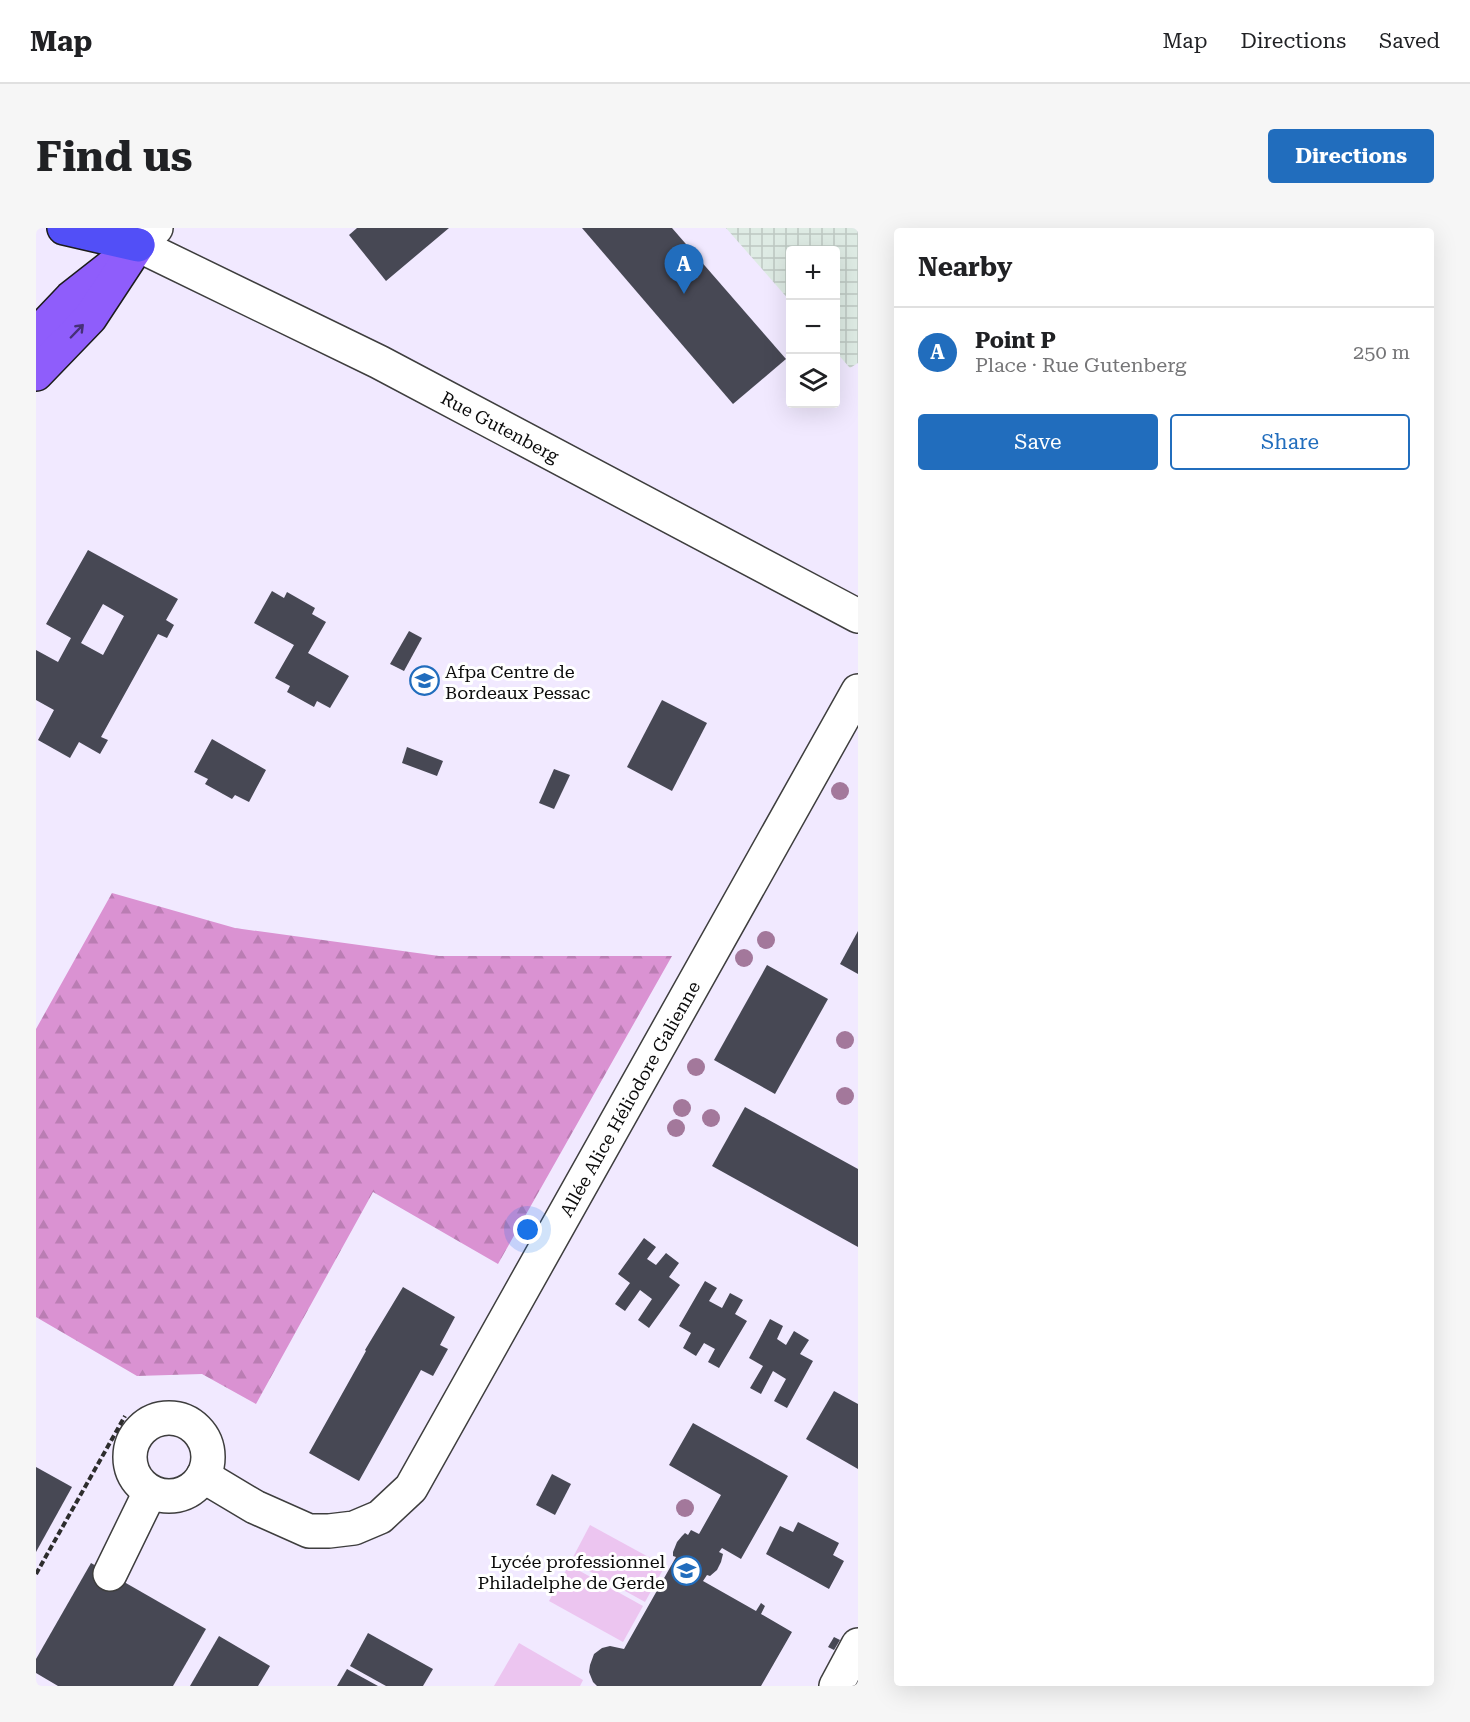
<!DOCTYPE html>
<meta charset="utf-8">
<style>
body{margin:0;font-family:"Roboto Serif",serif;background:#f6f6f6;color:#202124}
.controls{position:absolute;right:18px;top:18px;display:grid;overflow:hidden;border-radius:6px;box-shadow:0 6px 24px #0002}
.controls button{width:54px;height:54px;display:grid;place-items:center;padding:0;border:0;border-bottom:2px solid #e0e0e0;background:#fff;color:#202124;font:30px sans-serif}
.you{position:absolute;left:492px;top:1002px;width:21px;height:21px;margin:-15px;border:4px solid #fff;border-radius:50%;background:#1a73e8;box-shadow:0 0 0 9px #1a73e833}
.badge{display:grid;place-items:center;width:39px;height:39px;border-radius:50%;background:#216dbd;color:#fff;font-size:20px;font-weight:700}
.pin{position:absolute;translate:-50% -50px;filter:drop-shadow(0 2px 3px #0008)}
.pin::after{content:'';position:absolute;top:32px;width:21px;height:18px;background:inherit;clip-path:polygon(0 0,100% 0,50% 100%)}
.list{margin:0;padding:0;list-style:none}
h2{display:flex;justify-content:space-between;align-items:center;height:78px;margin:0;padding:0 24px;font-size:26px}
h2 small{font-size:20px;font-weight:400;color:#757577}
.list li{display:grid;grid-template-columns:39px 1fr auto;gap:18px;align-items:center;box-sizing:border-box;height:90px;padding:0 24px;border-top:2px solid #e0e0e0}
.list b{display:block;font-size:22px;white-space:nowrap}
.list p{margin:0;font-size:20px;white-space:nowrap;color:#757577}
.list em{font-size:20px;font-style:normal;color:#757577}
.actions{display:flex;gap:12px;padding:18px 24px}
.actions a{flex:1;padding:14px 0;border:2px solid #216dbd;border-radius:6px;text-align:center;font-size:21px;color:#216dbd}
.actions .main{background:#216dbd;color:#fff}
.icon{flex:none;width:33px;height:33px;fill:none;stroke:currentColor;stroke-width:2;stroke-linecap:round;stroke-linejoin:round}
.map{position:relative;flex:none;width:822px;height:1458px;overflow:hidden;border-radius:6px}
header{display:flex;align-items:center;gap:36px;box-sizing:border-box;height:84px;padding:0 30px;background:#fff;border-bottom:2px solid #e0e0e0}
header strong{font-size:28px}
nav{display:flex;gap:33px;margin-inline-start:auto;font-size:21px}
.intro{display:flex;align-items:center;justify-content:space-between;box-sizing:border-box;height:144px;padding:0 36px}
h1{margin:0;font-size:42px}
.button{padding:15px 27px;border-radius:6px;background:#216dbd;color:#fff;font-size:21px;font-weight:700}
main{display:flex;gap:36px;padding:0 36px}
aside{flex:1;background:#fff;border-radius:6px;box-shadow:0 6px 24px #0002}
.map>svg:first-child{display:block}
.industrial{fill:url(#industrial-grid)}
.forest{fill:url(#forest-firs)}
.pitch{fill:#ecc5f0}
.building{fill:#474854;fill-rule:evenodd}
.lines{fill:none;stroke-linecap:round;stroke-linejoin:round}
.minor-casing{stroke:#3e3e3e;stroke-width:36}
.major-casing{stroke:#1c1c1c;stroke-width:36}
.highway-casing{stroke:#1c1c1c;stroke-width:36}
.path{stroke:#2d2d2d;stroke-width:4;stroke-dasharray:6 3;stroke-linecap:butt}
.minor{stroke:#fff;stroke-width:33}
.major{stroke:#8f5dfb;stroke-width:33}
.highway{stroke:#524ff7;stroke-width:33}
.tree{fill:#a3789b}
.oneway{stroke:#463077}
.labels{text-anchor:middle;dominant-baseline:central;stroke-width:6;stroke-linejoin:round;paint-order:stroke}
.street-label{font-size:18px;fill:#0b0b0b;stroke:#fff}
.poi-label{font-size:18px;fill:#0b0b0b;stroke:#fff;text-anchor:start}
</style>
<header>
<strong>Map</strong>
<nav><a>Map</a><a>Directions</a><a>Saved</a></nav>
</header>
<div class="intro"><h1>Find us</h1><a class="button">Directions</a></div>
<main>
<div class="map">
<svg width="822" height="1458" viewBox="0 0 822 1458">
<defs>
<pattern id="industrial-grid" width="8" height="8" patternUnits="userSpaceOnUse" patternTransform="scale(1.5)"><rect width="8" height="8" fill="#deebe4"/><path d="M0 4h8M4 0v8" fill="none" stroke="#bdc8c2"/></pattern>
<pattern id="forest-firs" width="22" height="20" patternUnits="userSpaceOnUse" patternTransform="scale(1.5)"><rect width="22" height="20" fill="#da92d2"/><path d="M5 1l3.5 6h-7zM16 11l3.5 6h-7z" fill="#ba7db3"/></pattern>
</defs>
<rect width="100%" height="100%" fill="#f1e9ff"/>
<path class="industrial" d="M690,0H822V135L814,140L800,124V22H754V73Z"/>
<path class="forest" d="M76,665L199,700L403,728H636L462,1036L337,964L220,1176L166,1146L101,1148L0,1089V801Z"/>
<g class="pitch">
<path d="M554,1297L629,1338L609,1374L535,1333Z"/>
<path d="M533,1337L607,1378L587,1414L513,1373Z"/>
<path d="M483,1415L547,1452L544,1458H458Z"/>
</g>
<g class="building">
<path d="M321,0H413L350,53L313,7Z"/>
<path d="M546,0H636L750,131L697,176Z"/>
<path d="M52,322L142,371L130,392L138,397L131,410L122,406L65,509L72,512L64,526L43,514L34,530L2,512L18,482L0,472V422L22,434L35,410L10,396ZM67,376L88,388L67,427L45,415Z"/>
<path d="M236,363L248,370L251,364L279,380L276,386L290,394L272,425L313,448L294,480L281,473L278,479L251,464L254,458L239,450L258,417L218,395Z"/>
<path d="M373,403L386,410L368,443L354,436Z"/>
<path d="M626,472L671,495L636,563L591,539Z"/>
<path d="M176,511L230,542L213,574L199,567L196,571L169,556L172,551L158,544Z"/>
<path d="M371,519L407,533L401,548L366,535Z"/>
<path d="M518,541L534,547L518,581L503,575Z"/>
<path d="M822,703V746L804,736Z"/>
<path d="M731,737L792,771L739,866L678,832Z"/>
<path d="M709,879L822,941V1019L676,938Z"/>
<path d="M608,1010L620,1019L611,1031L620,1037L630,1025L643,1035L633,1049L644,1057L613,1100L602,1092L616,1071L604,1062L589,1083L579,1076L594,1055L582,1046Z"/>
<path d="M669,1053L681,1060L673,1073L686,1080L694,1065L707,1072L699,1086L711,1093L683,1140L672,1134L679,1121L668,1115L660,1128L647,1120L655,1105L643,1098Z"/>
<path d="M367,1059L419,1089L404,1117L412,1121L397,1148L385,1142L323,1253L273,1225L330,1123L329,1122Z"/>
<path d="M734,1091L747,1098L741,1111L750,1117L758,1103L773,1112L764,1126L777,1133L751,1180L738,1173L750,1151L737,1143L725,1166L714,1160L727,1138L713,1130Z"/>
<path d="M798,1163L822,1176V1241L770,1211Z"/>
<path d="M657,1195L752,1248L705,1331L686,1320L683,1324L687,1326L685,1334L681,1342L674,1348L671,1347L667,1353L720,1383L725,1375L729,1378L725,1386L756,1404L725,1458H561L557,1454L553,1444L554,1437L558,1426L566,1420L574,1418L588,1421L640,1329L637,1328V1324L641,1314L646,1308L649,1305L652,1307L655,1302L663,1306L685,1267L633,1237Z"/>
<path d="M0,1239L36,1259L0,1324Z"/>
<path d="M516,1246L535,1256L519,1287L500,1277Z"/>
<path d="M762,1294L803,1315L797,1327L808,1333L793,1361L730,1326L744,1298L757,1304Z"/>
<path d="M55,1335L170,1401L137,1458H22L0,1445V1431Z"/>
<path d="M332,1405L397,1441L387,1458H350L314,1438Z"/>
<path d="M183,1408L234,1438L222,1458H154Z"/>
<path d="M798,1409L804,1412L798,1422L792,1419Z"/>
<path d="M311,1441L342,1458H301Z"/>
</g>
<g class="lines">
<defs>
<g id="minor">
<path id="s1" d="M120,0L102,17L343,134L822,388"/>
<circle cx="133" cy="1229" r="39"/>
<path id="s2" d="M167,1248L219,1279L273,1303H293L318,1300L344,1289L375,1260L822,463"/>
<path d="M74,1346L114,1264"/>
<path d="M800,1458L822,1417"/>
</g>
<g id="major">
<path d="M0,107L35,70L77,37"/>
<path d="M0,146L54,90L102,17"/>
</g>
<path id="highway" d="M28,0L102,17"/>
</defs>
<use href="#minor" class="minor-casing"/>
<use href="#major" class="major-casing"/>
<use href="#highway" class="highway-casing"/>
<path class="path" d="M0,1346L89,1188"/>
<use href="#minor" class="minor"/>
<use href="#major" class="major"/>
<use href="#highway" class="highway"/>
</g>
<g class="tree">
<circle cx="804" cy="563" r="9"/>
<circle cx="730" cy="712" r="9"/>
<circle cx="708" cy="730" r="9"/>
<circle cx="809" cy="812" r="9"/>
<circle cx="660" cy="839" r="9"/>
<circle cx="809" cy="868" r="9"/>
<circle cx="646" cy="880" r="9"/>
<circle cx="675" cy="890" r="9"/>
<circle cx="640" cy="900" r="9"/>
<circle cx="649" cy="1280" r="9"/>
</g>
<defs><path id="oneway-shaft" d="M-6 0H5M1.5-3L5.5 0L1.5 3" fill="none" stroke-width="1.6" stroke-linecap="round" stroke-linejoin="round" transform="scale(1.5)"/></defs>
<use class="oneway" href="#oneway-shaft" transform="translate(41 103) rotate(-46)"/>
<defs>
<symbol id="university-ring" viewBox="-11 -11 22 22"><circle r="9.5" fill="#fff" stroke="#216dbd" stroke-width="1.5"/><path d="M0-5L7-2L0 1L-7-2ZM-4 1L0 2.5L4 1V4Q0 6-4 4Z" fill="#216dbd"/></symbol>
<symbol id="school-ring" viewBox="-11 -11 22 22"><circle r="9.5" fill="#fff" stroke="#216dbd" stroke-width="1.5"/><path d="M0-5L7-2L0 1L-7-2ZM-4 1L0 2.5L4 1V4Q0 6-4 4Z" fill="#216dbd"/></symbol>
</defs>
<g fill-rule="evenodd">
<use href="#university-ring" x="372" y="436" width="33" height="33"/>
<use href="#school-ring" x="634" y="1326" width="33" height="33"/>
</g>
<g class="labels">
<g class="street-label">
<text stroke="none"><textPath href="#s1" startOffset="430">Rue Gutenberg</textPath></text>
<text stroke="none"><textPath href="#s2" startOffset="682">Allée Alice Héliodore Galienne</textPath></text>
</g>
<g class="poi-label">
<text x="409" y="443">Afpa Centre de<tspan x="409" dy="21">Bordeaux Pessac</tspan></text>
<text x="629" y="1333" text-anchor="end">Lycée professionnel<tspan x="629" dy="21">Philadelphe de Gerde</tspan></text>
</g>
</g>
</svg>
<div class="controls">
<button>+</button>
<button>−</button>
<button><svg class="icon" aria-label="layers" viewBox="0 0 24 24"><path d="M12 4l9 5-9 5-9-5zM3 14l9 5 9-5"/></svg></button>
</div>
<div class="you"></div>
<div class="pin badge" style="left:648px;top:66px">A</div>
</div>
<aside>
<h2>Nearby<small></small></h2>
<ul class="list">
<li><span class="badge">A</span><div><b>Point P</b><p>Place · Rue Gutenberg</p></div><em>250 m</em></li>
</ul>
<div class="actions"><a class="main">Save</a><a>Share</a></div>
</aside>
</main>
